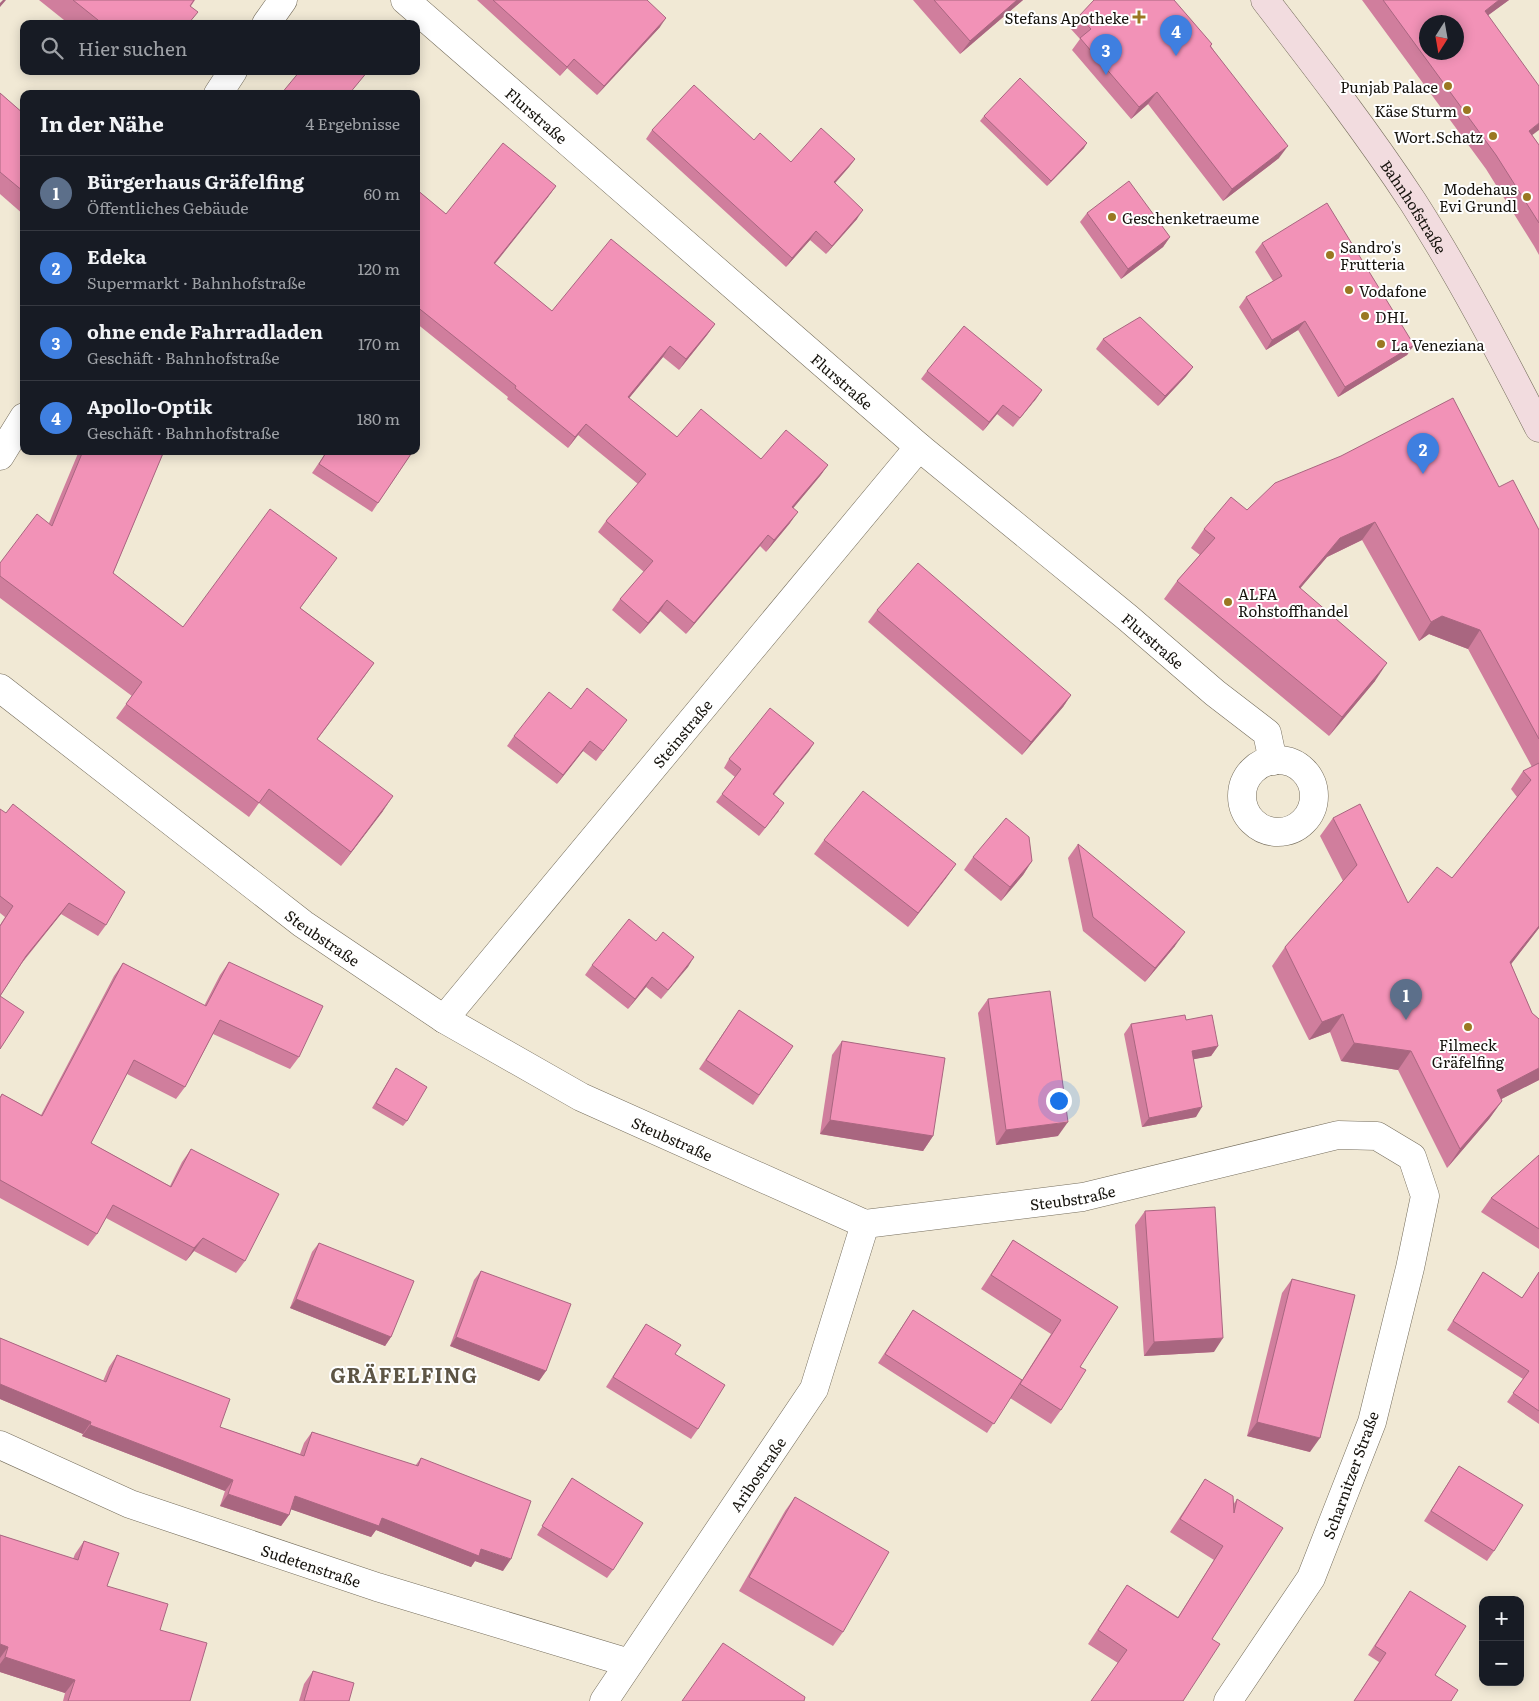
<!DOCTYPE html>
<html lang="de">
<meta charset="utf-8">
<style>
body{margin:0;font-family:Literata,serif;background:#20242c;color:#f1f3f6}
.controls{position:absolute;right:15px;bottom:15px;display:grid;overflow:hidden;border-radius:10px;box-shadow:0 2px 12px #0003}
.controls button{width:45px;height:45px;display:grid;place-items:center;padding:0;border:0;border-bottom:1px solid #363941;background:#171b24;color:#f1f3f6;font:25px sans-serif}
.compass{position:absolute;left:1419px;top:15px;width:45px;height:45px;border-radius:50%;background:#171b24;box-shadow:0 2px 12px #0003;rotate:191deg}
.you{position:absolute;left:1058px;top:1100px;width:18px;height:18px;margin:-12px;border:4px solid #fff;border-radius:50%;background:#1a73e8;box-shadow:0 0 0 8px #1a73e833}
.badge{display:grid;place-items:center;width:32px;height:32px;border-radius:50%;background:#8c9099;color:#fff;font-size:16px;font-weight:700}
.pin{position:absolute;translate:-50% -41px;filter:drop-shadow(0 1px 2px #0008)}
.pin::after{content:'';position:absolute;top:26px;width:18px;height:15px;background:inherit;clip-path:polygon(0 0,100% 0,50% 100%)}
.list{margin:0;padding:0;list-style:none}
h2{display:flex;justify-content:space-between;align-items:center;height:65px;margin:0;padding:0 20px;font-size:21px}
h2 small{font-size:16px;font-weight:400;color:#9ea1a6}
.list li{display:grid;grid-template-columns:32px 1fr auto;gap:15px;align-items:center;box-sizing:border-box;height:75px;padding:0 20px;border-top:1px solid #363941}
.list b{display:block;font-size:19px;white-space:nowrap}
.list p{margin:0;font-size:16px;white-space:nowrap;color:#9ea1a6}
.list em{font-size:16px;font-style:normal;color:#9ea1a6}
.icon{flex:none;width:28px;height:28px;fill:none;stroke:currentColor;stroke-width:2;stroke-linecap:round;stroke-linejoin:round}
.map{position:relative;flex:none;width:1539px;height:1701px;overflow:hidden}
.search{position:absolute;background:#171b24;box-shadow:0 2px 12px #0003;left:20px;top:20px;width:400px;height:55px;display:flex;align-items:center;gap:12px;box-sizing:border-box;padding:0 18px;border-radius:10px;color:#9ea1a6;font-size:19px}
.panel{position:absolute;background:#171b24;box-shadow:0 2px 12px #0003;left:20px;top:90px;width:400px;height:365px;border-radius:10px}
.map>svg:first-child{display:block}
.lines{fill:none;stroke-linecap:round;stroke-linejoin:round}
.street-casing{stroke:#766e5d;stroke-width:29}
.secondary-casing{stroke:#766e5d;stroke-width:29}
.street{stroke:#fff;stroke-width:28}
.secondary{stroke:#f2dcdf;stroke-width:28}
.wall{fill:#d07e9d}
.shaded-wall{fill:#a96680}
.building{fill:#f292b7;stroke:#a96680;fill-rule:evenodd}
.poi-dot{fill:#9a7822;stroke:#fff;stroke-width:2}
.labels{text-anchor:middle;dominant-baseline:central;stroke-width:4;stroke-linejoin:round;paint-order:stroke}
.poi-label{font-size:15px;fill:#16130d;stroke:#fff;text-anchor:start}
.street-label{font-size:15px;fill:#16130d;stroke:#fff}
.district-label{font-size:20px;font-weight:bold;letter-spacing:1px;fill:#5d5545;stroke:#fff}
</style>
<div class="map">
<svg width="1539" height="1701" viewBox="0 0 1539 1701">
<rect width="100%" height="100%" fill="#f1e9d5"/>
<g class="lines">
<defs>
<g id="street">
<path id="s1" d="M405,0L919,447L1128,618L1215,693L1267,733L1273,761"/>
<path d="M266,24L283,0"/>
<path d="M218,94L233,71"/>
<path d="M0,456L24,417"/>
<path id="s2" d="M0,688L303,924L444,1019L581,1097L865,1224L1083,1197L1338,1135L1377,1136L1412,1157L1425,1196L1410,1268L1372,1422L1311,1578L1228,1701"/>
<circle cx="1278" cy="796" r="36"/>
<path id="s3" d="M444,1019L919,447"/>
<path id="s4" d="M0,1445L130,1504L377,1587L629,1663"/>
<path id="s5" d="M604,1701L814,1389L865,1224"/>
</g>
<g id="secondary">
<path id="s6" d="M1265,0C1316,66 1367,132 1413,202C1459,274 1500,352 1539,428"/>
</g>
</defs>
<use href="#street" class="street-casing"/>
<use href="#secondary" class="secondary-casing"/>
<use href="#street" class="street"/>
<use href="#secondary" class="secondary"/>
</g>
<g class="wall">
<path d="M39,0H195L191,6L189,24H69Z"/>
<path d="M477,0H647L660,27L597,95L567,68L560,76Z"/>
<path d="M913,0H1023L960,54Z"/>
<path d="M1362,0H1509L1488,15L1532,135L1539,145V255L1534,246L1486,169Z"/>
<path d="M1079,16L1212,44L1211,46L1279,158L1223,201L1148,104L1131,119L1072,50L1080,39L1070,28Z"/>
<path d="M129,71H135L133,75Z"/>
<path d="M0,93L24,114V215L0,194Z"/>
<path d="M984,116L1084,148L1047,186L980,121Z"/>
<path d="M652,130L754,140L791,162L855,159L849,167L835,183L857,219L826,254L810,240L786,267L646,139Z"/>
<path d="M556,186L548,197L494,264L552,311L715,324L707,335L679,370L663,357L629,398L677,437L761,459L828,465L820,476L793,508L790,523L766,552L760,546L686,634L660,611L640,634L612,610L620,599L644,572L598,532L606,521L638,484L578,435L568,448L507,399L508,397L416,323V189L446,214Z"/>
<path d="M1087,213L1170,237L1163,247L1121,279L1080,222Z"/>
<path d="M1262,243L1414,345L1407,355L1338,397L1298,330L1266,350L1239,307L1246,297L1273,281L1255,252Z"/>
<path d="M1103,339L1193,367L1186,376L1158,406L1096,349Z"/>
<path d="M927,371L1042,390L1013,427L997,414L983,431L921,379Z"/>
<path d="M79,451H164L113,573L183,627L327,572L300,608L374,663L317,739L383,811L341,866L259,803L249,817L116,718L132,696L0,598V563L49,523Z"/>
<path d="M327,451H413L372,512L312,473Z"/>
<path d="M1499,487L1539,530V928L1511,964L1532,1013L1539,1019V1080L1501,1099L1502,1101L1489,1119L1447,1168L1398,1070L1341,1061L1330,1032L1309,1040L1272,966L1285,947L1343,881L1320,836L1333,818L1408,903L1452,878L1517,797L1511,789L1523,771L1532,767L1468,649L1429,634L1419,641L1362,540L1327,557L1300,588L1375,681L1329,736L1164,599L1177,581L1200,555L1191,548L1204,529L1247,510Z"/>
<path d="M877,610L1071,695L1063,707L1022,755L868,622Z"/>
<path d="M571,709L627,720L596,761L583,751L557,784L507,746L514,736Z"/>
<path d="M814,743L774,795L779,811L759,836L716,802L735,777L724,768L729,759Z"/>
<path d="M0,809L106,925L98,936L61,914L22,963L0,996V1049V925L5,917L0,913Z"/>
<path d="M824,840L956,864L946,878L908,927L814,854Z"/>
<path d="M1078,844L1175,946L1145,982L1083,931L1068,858Z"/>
<path d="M973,857L1032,861L1023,875L1001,901L964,870Z"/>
<path d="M656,941L694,957L661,999L646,987L628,1009L585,975L592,965Z"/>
<path d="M229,962L299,1057L290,1069L213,1034L185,1087L176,1099L127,1074L91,1143L170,1186L182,1162L191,1149L245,1261L236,1273L194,1251L186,1261L106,1218L97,1234L88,1246L0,1198V1097L2,1094L41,1115L114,976L123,963L204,1006L220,975Z"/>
<path d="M988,999L1058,1136L996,1145L978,1013Z"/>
<path d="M739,1010L793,1046L753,1105L699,1069Z"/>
<path d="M1186,1020L1218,1046L1211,1056L1193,1059L1196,1117L1142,1127L1124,1034L1131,1024Z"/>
<path d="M842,1041L933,1136L923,1151L820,1134L832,1055Z"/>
<path d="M396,1068L407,1121L403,1126L372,1108Z"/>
<path d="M1539,1155V1249L1481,1212L1491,1198Z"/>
<path d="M1145,1211L1214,1352L1144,1356L1135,1225Z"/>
<path d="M1013,1240L1118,1307L1080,1367L1061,1410L1051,1424L1010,1398L987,1433L878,1363L913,1310L1022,1380L1051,1334L981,1289Z"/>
<path d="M319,1243L391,1337L385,1346L290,1308L312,1252Z"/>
<path d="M481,1271L546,1371L539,1381L450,1346L474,1280Z"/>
<path d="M1483,1272L1522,1298L1539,1272V1424L1507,1402L1523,1379L1447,1330Z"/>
<path d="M1292,1279L1310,1452L1247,1436L1282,1293Z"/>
<path d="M646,1324L675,1354L698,1429L691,1439L606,1387Z"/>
<path d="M0,1338L103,1381L109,1367L117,1355L220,1427L300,1454L304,1443L312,1432L415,1466L421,1458L503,1571L475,1561L471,1567L376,1530L371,1537L291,1509L289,1515L281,1526L220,1506L225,1491L82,1436L83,1434L0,1399Z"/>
<path d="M1459,1466L1494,1551L1487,1561L1424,1521Z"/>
<path d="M572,1478L613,1570L607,1578L537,1535Z"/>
<path d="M1205,1479L1233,1505L1237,1499L1212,1639L1118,1663L1088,1644L1127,1585L1178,1617L1214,1560L1170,1532Z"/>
<path d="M795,1497L843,1632L833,1646L739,1591L785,1511Z"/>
<path d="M0,1535L73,1559L75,1554L84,1541L107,1586L160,1630L190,1701H63L65,1693L0,1672Z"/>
<path d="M1410,1591L1435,1675L1451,1701H1354L1379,1662L1368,1655Z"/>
<path d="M313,1671L349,1701H299L304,1684Z"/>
</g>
<g class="shaded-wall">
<path d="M3,0H6L0,7V3Z"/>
<path d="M1017,0H1023L960,54L970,41Z"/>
<path d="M1499,0H1509L1475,25L1485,11Z"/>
<path d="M666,18L660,27L597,95L604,86Z"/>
<path d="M574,59L567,68L560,76L567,67Z"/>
<path d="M1157,92L1148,104L1131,119L1139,107Z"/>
<path d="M1539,123V130L1519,145L1529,131Z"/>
<path d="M1087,143L1084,148L1047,186L1051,181Z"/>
<path d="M1288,146L1279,158L1223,201L1232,189Z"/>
<path d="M855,159L849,167L828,191L834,182Z"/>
<path d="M556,186L548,197L486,275L494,263Z"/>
<path d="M863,210L857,219L826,254L832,246Z"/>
<path d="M816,231L810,240L786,267L792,258Z"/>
<path d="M1170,237L1163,247L1121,279L1128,269Z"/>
<path d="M1305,321L1298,330L1266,350L1272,340Z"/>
<path d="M715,324L707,335L679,370L686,359Z"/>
<path d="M1414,345L1407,355L1338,397L1345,387Z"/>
<path d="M670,346L663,357L621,408L628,397Z"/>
<path d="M1193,367L1186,376L1158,406L1165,396Z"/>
<path d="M1042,390L1036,399L1013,427L1020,418Z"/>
<path d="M1003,405L997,414L983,431L989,422Z"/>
<path d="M586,424L578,435L568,448L575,437Z"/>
<path d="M828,465L820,476L785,518L792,507Z"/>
<path d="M798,512L790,523L766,552L774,540Z"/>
<path d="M1375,522L1362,540L1327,557L1286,605L1299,587L1340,538Z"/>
<path d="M768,535L760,546L686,634L694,623Z"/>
<path d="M667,600L660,611L640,634L648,623Z"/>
<path d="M1442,616L1480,630L1468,649L1429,634L1419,641L1431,622Z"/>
<path d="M374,663L364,677L307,753L317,739Z"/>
<path d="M1387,663L1375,681L1329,736L1342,717Z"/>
<path d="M1071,695L1063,707L1022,755L1031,742Z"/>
<path d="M590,741L583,751L557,784L563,775Z"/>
<path d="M814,743L809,751L767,802L773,794Z"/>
<path d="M393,796L383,811L341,866L351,852Z"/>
<path d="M1032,861L1023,875L1001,901L1010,887Z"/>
<path d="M956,864L946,878L908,927L918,913Z"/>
<path d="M69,903L61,914L18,967L26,956Z"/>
<path d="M1539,926V928L1498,981L1510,962Z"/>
<path d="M1185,932L1175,946L1145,982L1155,968Z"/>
<path d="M694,957L688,967L661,999L668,990Z"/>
<path d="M652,977L646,987L628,1009L635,999Z"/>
<path d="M1343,1014L1330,1032L1309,1040L1322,1022Z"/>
<path d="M1354,1043L1411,1051L1398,1070L1341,1061Z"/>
<path d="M1218,1046L1211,1056L1185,1061L1192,1051Z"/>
<path d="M1539,1068V1080L1484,1108L1497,1090Z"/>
<path d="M1502,1101L1489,1119L1447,1168L1460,1149Z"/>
<path d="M1202,1107L1196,1117L1142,1127L1149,1118Z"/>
<path d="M830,1120L933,1136L923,1151L820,1134Z"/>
<path d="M1068,1122L1058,1136L996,1145L1006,1130Z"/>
<path d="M203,1238L194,1251L186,1261L194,1248Z"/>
<path d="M296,1299L391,1337L385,1346L290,1308Z"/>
<path d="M456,1337L546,1371L539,1381L450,1346Z"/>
<path d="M1223,1338L1214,1352L1144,1356L1154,1342Z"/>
<path d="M0,1384L91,1422L83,1434L0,1399Z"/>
<path d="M1257,1422L1320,1438L1310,1452L1247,1436Z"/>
<path d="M90,1425L233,1480L225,1491L82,1436Z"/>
<path d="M228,1494L289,1515L281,1526L220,1506Z"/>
<path d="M295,1496L382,1518L481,1549L511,1559L503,1571L475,1561L471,1567L376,1530L371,1537L287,1508Z"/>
<path d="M0,1644L8,1647L0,1658Z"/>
<path d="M5,1657L75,1680L65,1693L0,1672V1664Z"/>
</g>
<g class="building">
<path d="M73,0H194L190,6L198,12L188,24H103Z"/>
<path d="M493,0H647L666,18L604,86L574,59L567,67Z"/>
<path d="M934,0H1017L970,41Z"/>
<path d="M1094,0H1174L1212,44L1210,46L1288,146L1232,189L1157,92L1139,107L1080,38L1091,29L1079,16Z"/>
<path d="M1383,0H1499L1485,11L1539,86V123L1529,131L1539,145V223L1496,155ZM1426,22H1456V52H1426Z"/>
<path d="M300,71H368L349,94H281Z"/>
<path d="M1020,78L1087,143L1051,181L984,116Z"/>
<path d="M694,85L754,140L760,133L791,162L821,128L855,159L834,182L863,210L832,246L816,231L792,258L652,130Z"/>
<path d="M0,93L24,114V192L0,172Z"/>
<path d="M503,143L556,186L494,263L552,311L611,239L715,324L686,359L670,346L628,397L677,437L701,409L761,459L786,430L828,465L792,507L798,512L774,540L768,535L694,623L667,600L648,623L620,599L653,561L606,521L646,474L586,424L575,437L515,388L516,386L416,306V189L446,214Z"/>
<path d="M1129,181L1170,237L1128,269L1087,213Z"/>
<path d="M1327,203L1414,345L1345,387L1305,321L1272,340L1246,297L1282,276L1262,243Z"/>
<path d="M1140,317L1193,367L1165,396L1103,339Z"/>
<path d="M964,326L1042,390L1020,418L1003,405L989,422L927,371Z"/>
<path d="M1453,398L1499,487L1513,480L1539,530V739L1480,630L1442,616L1431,622L1375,522L1340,538L1299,587L1387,663L1342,717L1177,581L1215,538L1204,529L1231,497L1247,510L1275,483L1341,456Z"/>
<path d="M83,451H164L113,573L183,627L270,509L337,558L300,608L374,663L317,739L393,796L351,852L269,789L259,803L126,704L142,682L0,576V563L37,514L52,526Z"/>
<path d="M327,451H413L378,503L319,464Z"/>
<path d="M918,563L1071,695L1031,742L877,610Z"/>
<path d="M587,688L627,720L603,751L590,741L563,775L514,736L549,692L571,709Z"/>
<path d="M770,708L814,743L773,794L784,803L765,828L722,794L741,769L729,759Z"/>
<path d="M1539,763V926L1510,962L1532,1013L1539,1019V1068L1497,1090L1502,1101L1460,1149L1411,1051L1354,1043L1343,1014L1322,1022L1285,947L1357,865L1333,818L1360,804L1408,903L1437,867L1452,878L1531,780L1523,771Z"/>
<path d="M863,791L956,864L918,913L824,840Z"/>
<path d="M13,804L125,892L106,925L69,903L26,956L0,996L24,1012L0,1049V926L13,906L0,896V809L6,813Z"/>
<path d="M1006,818L1029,837L1032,861L1010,887L973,857Z"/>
<path d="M1078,844L1185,932L1155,968L1093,917Z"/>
<path d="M629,919L656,941L663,932L694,957L668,990L652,977L635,999L592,965Z"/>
<path d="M229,962L323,1006L299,1057L220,1020L185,1087L134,1060L91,1143L171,1187L191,1149L279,1194L245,1261L203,1238L194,1248L113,1205L97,1234L0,1180V1098L2,1094L42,1116L123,963L206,1006Z"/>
<path d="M1050,991L1068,1122L1006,1130L988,999Z"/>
<path d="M739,1010L793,1046L759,1095L706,1060Z"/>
<path d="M1185,1015L1186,1020L1212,1015L1218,1046L1192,1051L1202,1107L1149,1118L1131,1024Z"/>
<path d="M842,1041L945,1058L933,1136L830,1120Z"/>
<path d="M396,1068L427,1087L407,1121L376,1103Z"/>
<path d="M1539,1155V1229L1491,1198Z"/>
<path d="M1215,1207L1223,1338L1154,1342L1145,1211Z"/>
<path d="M1013,1240L1118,1307L1080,1367L1086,1370L1061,1410L1020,1384L1061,1320L991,1275Z"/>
<path d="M319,1243L414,1281L391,1337L296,1299Z"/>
<path d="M481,1271L571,1304L546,1371L456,1337Z"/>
<path d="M1483,1272L1522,1298L1539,1272V1411L1513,1393L1529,1371L1453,1321Z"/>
<path d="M1292,1279L1355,1295L1320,1438L1257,1422Z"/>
<path d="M913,1310L1022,1380L994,1424L885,1354Z"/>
<path d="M646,1324L681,1345L675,1354L725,1385L698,1429L613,1377Z"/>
<path d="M0,1338L106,1382L117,1355L230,1399L220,1427L304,1456L312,1432L418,1466L421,1458L531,1501L511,1559L481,1549L479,1556L382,1518L379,1526L295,1496L289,1515L228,1494L233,1480L90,1425L91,1422L0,1384Z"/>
<path d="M1459,1466L1523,1505L1494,1551L1431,1511Z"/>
<path d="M572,1478L643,1523L613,1570L542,1526Z"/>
<path d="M1205,1479L1233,1496L1234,1513L1237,1499L1283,1528L1212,1639L1220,1644L1183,1701H1091L1127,1650L1098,1630L1127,1585L1178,1618L1223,1546L1180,1519Z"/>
<path d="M795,1497L889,1552L843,1632L749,1577Z"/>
<path d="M0,1535L78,1560L84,1541L119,1553L107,1586L168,1604L160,1630L207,1643L190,1701H68L75,1680L5,1657L8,1647L0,1644Z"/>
<path d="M1410,1591L1466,1626L1435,1675L1458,1690L1451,1701H1354L1386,1653L1375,1646Z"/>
<path d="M723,1643L805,1697L804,1701H682Z"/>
<path d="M313,1671L354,1683L349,1701H304Z"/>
</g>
<g class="poi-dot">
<path d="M1136.5 9.5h5v5h5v5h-5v5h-5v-5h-5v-5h5z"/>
<circle cx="1448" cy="86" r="5"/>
<circle cx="1467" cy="110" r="5"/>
<circle cx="1493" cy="136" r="5"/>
<circle cx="1527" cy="197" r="5"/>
<circle cx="1112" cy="217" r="5"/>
<circle cx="1330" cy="255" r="5"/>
<circle cx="1349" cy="290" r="5"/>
<circle cx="1365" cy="316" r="5"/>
<circle cx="1381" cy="344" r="5"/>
<circle cx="1228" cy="602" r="5"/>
<circle cx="1468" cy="1027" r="5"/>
</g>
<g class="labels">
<g class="poi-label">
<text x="1129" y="17" text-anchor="end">Stefans Apotheke</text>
<text x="1438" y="86" text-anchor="end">Punjab Palace</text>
<text x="1457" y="110" text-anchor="end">Käse Sturm</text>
<text x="1483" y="136" text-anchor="end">Wort.Schatz</text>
<text x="1517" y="188" text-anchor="end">Modehaus<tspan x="1517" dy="17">Evi Grundl</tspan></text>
<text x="1122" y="217">Geschenketraeume</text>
<text x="1340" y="246">Sandro's<tspan x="1340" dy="17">Frutteria</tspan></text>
<text x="1359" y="290">Vodafone</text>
<text x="1375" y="316">DHL</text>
<text x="1391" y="344">La Veneziana</text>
<text x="1238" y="593">ALFA<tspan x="1238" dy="17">Rohstoffhandel</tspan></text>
<text x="1468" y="1044" text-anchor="middle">Filmeck<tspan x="1468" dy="17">Gräfelfing</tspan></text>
</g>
<g class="street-label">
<text stroke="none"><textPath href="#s1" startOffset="175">Flurstraße</textPath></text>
<text stroke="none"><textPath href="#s6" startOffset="255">Bahnhofstraße</textPath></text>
<text stroke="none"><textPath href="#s1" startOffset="580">Flurstraße</textPath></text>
<text stroke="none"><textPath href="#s1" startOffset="985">Flurstraße</textPath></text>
<text stroke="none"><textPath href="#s3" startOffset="372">Steinstraße</textPath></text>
<text stroke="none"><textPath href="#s2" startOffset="408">Steubstraße</textPath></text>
<text stroke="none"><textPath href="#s2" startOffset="812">Steubstraße</textPath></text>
<text stroke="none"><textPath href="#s2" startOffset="1232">Steubstraße</textPath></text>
<text stroke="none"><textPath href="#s5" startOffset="274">Aribostraße</textPath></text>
<text transform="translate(1350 1475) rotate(-70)">Scharnitzer Straße</text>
<text stroke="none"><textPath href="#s4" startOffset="334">Sudetenstraße</textPath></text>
</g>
<g class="district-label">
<text x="404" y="1374">GRÄFELFING</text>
</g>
</g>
</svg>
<div class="controls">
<button>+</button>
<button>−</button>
</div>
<svg class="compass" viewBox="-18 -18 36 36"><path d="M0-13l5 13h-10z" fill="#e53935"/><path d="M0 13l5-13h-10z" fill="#9ea1a6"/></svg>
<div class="you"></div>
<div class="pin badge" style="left:1406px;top:1020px;background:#5c6f8a">1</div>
<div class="pin badge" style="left:1423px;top:474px;background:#3f7fe0">2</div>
<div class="pin badge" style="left:1106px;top:75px;background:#3f7fe0">3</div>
<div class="pin badge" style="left:1176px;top:56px;background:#3f7fe0">4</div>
<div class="search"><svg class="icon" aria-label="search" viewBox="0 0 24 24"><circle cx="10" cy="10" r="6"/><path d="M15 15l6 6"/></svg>Hier suchen</div>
<section class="panel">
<h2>In der Nähe<small>4 Ergebnisse</small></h2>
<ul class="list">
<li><span class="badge" style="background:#5c6f8a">1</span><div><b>Bürgerhaus Gräfelfing</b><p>Öffentliches Gebäude</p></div><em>60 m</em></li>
<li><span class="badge" style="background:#3f7fe0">2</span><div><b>Edeka</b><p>Supermarkt · Bahnhofstraße</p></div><em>120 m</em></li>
<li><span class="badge" style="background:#3f7fe0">3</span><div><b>ohne ende Fahrradladen</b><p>Geschäft · Bahnhofstraße</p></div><em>170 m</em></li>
<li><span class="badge" style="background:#3f7fe0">4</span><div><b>Apollo-Optik</b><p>Geschäft · Bahnhofstraße</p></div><em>180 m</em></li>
</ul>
</section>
</div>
